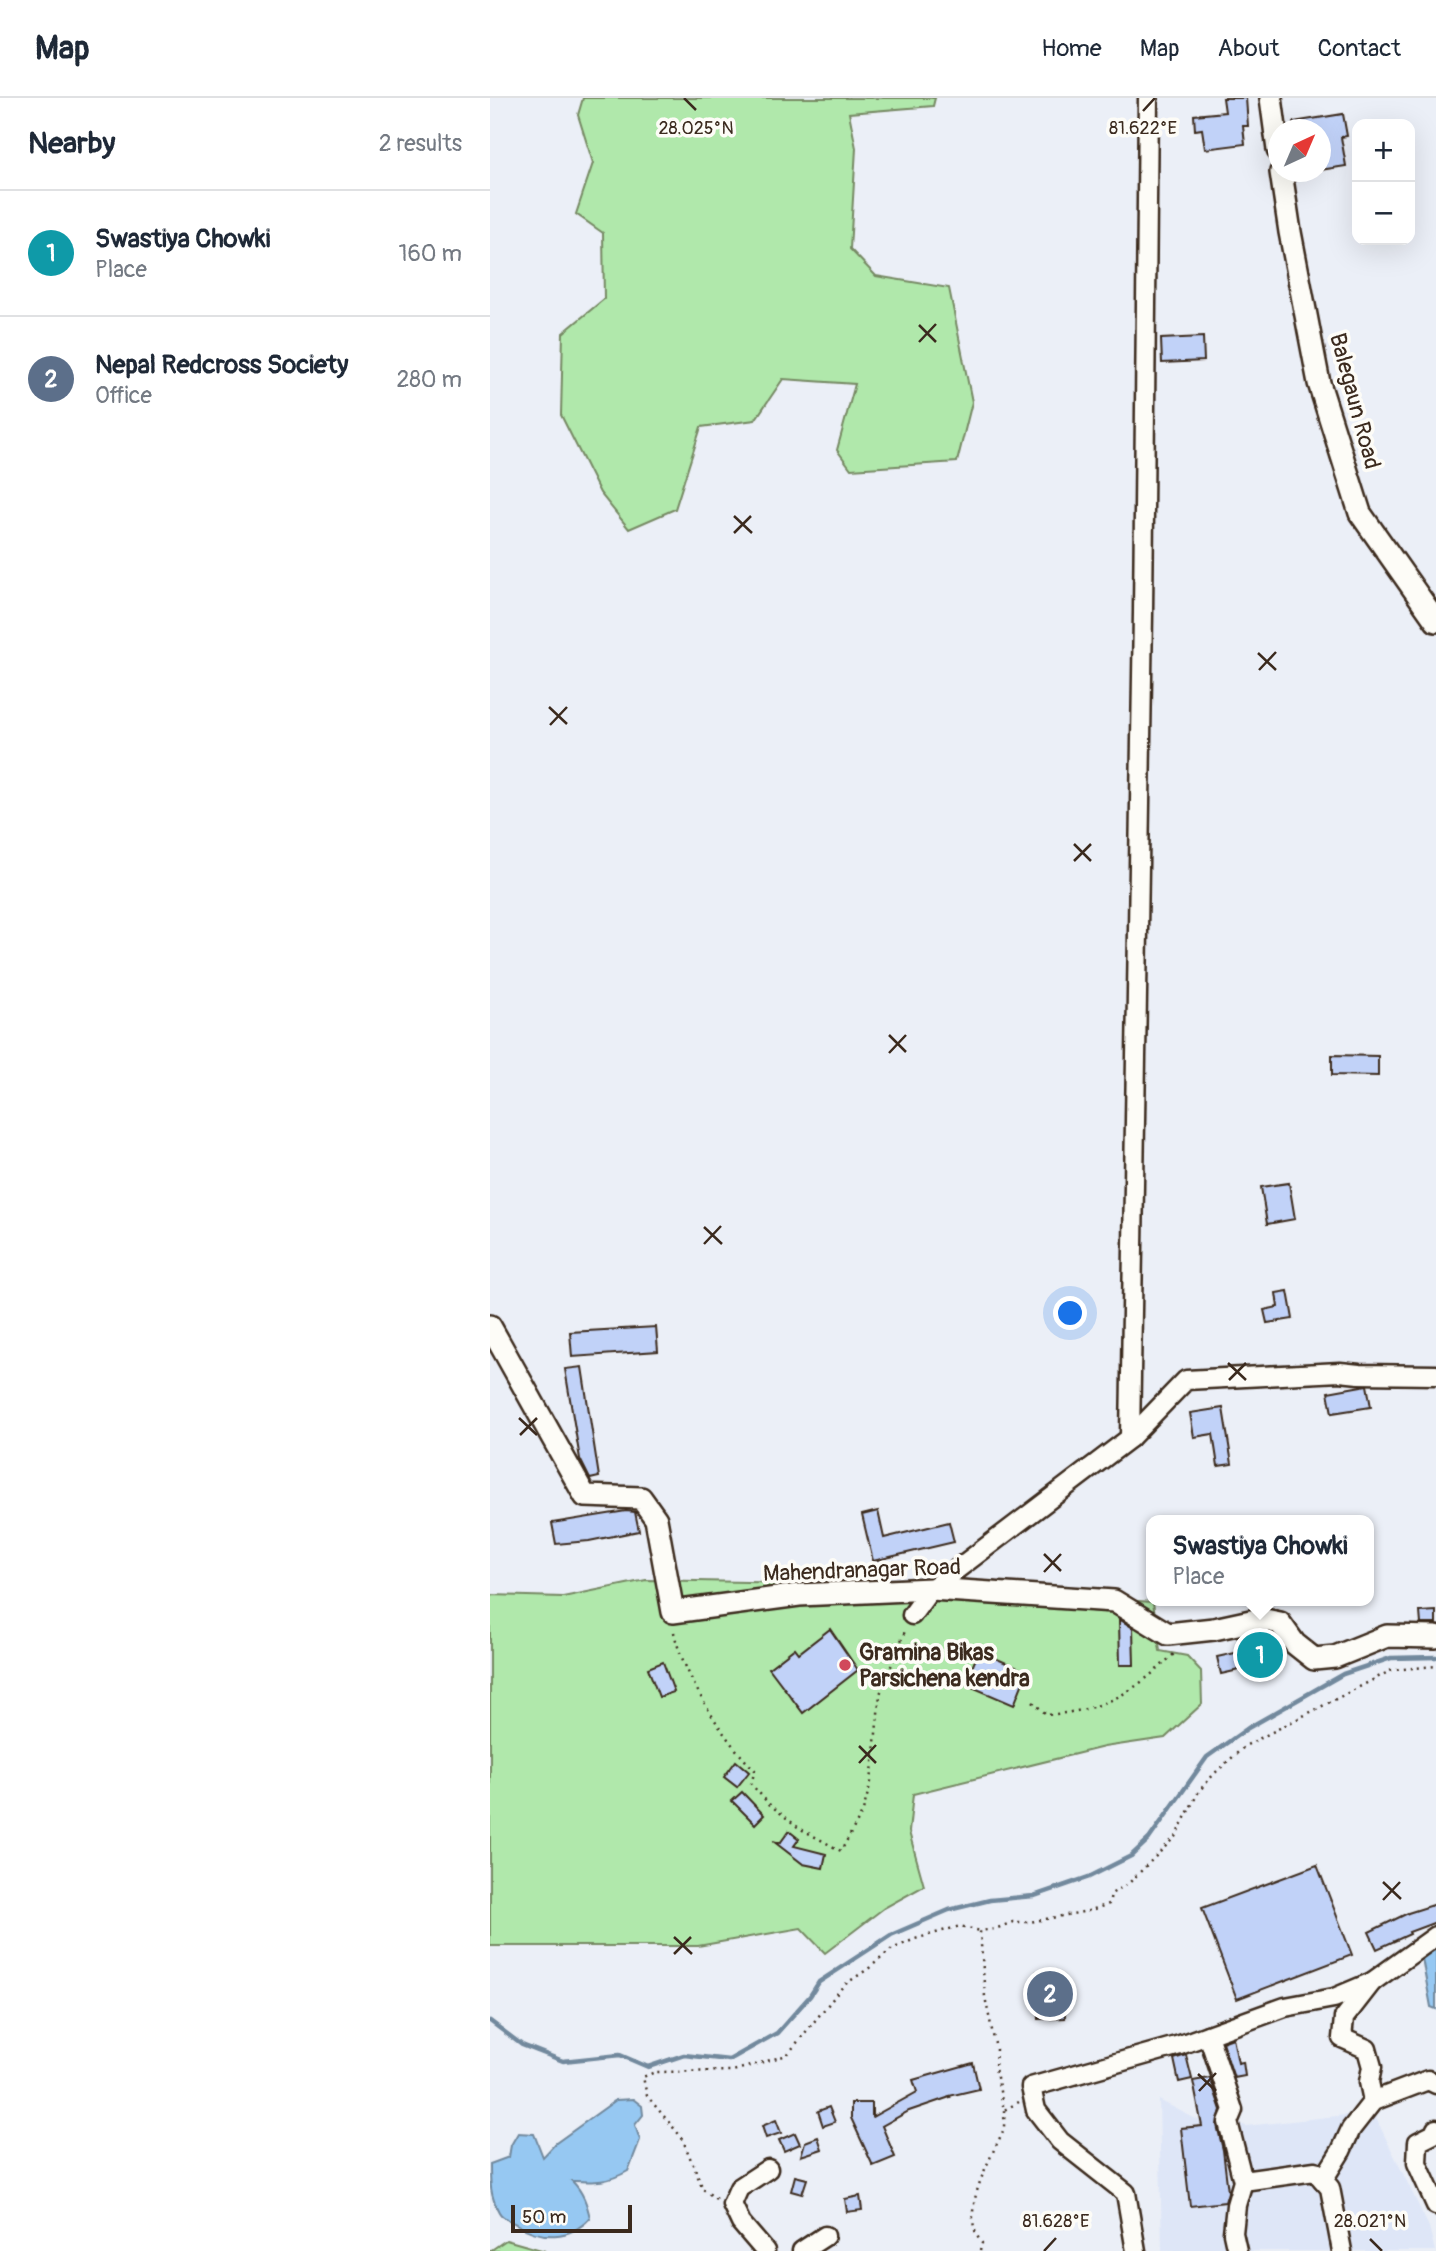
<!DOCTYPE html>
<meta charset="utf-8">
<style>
body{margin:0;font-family:Pangolin,sans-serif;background:#f2f2f3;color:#1f2937}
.controls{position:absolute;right:21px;top:21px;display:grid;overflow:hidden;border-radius:14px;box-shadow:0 7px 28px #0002}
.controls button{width:63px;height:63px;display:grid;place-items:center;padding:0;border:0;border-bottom:2px solid #e0e1e3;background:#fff;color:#1f2937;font:35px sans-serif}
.compass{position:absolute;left:778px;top:21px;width:63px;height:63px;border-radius:50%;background:#fff;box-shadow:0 7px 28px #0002;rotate:44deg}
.scale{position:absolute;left:21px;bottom:18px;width:121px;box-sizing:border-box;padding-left:7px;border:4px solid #3b2a1e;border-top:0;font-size:19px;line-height:24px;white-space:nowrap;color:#3b2a1e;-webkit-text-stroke:5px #fdfcf7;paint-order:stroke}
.you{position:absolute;left:581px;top:1216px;width:24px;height:24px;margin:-18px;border:5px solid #fff;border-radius:50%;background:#1a73e8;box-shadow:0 0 0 10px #1a73e833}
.badge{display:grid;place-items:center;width:46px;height:46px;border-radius:50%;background:#1a73e8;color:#fff;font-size:23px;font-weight:700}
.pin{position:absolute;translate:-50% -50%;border:4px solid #fff;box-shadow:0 2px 7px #0006}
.popup{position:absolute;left:656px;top:1417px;width:228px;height:91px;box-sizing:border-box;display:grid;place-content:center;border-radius:14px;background:#fff;filter:drop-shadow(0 2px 5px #0005);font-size:23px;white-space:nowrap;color:#747a83}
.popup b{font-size:26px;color:#1f2937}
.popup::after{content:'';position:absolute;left:50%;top:100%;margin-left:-14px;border:14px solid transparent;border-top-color:#fff}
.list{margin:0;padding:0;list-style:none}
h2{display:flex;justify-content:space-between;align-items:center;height:91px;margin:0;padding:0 28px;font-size:30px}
h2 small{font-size:23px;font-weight:400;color:#747a83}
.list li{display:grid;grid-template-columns:46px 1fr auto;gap:21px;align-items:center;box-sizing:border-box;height:126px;padding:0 28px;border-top:2px solid #e0e1e3}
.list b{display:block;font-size:26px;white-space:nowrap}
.list p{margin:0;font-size:23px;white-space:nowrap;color:#747a83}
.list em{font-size:23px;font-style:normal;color:#747a83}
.map{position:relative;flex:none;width:946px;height:2153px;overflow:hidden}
header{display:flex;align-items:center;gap:42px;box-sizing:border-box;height:98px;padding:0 35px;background:#fff;border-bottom:2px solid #e0e1e3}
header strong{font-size:33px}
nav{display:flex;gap:38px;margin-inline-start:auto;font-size:24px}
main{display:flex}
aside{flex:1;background:#fff}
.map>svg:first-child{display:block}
.built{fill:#dee6f7}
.green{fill:#b0e8ab;stroke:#768964;stroke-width:2}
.water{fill:#96c8f2;stroke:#72899d;stroke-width:2}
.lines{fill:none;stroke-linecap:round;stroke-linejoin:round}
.stream{stroke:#72899d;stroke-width:4.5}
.building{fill:#c1d2f8;stroke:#3b2a1e;stroke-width:2}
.minor-casing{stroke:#3b2a1e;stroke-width:23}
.tertiary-casing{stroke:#3b2a1e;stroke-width:26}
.path{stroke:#3b2a1e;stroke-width:2.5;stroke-dasharray:2 5;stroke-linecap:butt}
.minor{stroke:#fdfcf7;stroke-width:18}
.tertiary{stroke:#fdfcf7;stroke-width:21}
.ticks{fill:none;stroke:#3b2a1e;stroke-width:2.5}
.poi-dot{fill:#d1495b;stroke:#fdfcf7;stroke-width:2.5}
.labels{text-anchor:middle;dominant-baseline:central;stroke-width:7;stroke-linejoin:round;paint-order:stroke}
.street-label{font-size:23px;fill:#3b2a1e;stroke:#fdfcf7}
.poi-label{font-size:23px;font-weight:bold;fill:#3b2a1e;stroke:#fdfcf7;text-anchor:start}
.ticks-label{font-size:18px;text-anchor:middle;fill:#3b2a1e;stroke:#fdfcf7;stroke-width:7;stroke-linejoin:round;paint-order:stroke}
</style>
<header>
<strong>Map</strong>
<nav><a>Home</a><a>Map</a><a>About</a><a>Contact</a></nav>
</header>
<main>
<aside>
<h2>Nearby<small>2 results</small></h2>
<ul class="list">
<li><span class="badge" style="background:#0f9aa8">1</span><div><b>Swastiya Chowki</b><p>Place</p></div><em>160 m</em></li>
<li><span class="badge" style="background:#5c6f8a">2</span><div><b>Nepal Redcross Society</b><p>Office</p></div><em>280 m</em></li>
</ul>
</aside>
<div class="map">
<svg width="946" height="2153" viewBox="0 0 946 2153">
<rect width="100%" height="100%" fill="#ebeff7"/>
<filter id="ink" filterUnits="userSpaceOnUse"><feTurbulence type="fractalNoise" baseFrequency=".0143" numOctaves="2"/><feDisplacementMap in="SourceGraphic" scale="14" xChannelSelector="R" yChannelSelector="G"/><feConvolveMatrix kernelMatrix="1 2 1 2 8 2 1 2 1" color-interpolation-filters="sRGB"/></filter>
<g filter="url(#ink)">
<path class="built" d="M669,2002L708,2022L733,2020L756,2028L883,2014L939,2129L945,2153H672Z"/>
<g class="green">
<path d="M93,0H445L443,8L359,15L366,50L360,151L386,178L459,190L482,304L467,364L361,371L347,352L365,286L293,281L265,322L211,329L185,411L139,431L110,395L71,317L73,235L114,201L113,135L86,116L103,65L88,17Z"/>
<path d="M156,1482L399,1487L663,1504L670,1553L697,1558L711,1573L712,1606L675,1640L614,1649L423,1696L419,1734L434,1788L394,1810L335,1855L311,1830L208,1848H0V1497L73,1499Z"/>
<path d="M16,2142L55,2153H0Z"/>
</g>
<g class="water">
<path d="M946,1846V1911L941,1909L932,1860Z"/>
<path d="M143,2001L152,2008L153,2017L145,2027L150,2042L138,2073C117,2085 105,2084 82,2083C93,2094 97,2106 100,2120C80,2142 51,2142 26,2126C20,2123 12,2120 9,2114C0,2098 0,2084 0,2066L19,2059L21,2047L28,2035L44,2036L53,2059L66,2045L126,2002Z"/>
</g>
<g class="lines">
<path class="stream" d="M0,1923L32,1947L73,1963L130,1957L158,1969L194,1957L239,1962L287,1935L320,1898L329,1884L401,1837L459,1812L500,1802L544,1798L599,1779L641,1758L659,1741L717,1659L758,1630L853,1576L901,1560L946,1559"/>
</g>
<g class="building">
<path d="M733,0H756L758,28H753L755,46L715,51L712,31L705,32L704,17L735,14Z"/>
<path d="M853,16L857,38L851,39L856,68L830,72V32H804L803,24Z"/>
<path d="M713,239L714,263L672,265L671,241Z"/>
<path d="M842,957L888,958V978L842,977Z"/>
<path d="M799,1085L805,1121L777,1126L771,1089Z"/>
<path d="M798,1193L803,1221L777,1225L774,1212L788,1209L786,1195Z"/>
<path d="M166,1229L168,1253L82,1259L80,1234Z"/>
<path d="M92,1269L109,1379L100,1381L90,1361L75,1271Z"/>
<path d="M877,1287L881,1309L842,1315L838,1294Z"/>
<path d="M733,1310L742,1366L728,1368L723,1336L704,1339L700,1315Z"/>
<path d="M136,1413L145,1414L149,1433L99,1443L66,1446L62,1425Z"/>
<path d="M388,1413L394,1440L459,1424L464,1444L383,1463L372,1417Z"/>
<path d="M946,1513V1526H931L930,1514Z"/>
<path d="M629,1521L643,1530L644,1567H630Z"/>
<path d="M340,1531L368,1572L313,1615L279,1570L305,1550L309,1555Z"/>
<path d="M777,1548L780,1562L757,1566L758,1570L731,1576L727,1559Z"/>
<path d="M489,1553L537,1574L524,1607L475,1586Z"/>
<path d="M173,1564L184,1594L169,1599L158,1570Z"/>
<path d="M246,1663L259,1674L247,1689L234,1679Z"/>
<path d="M252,1694L274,1717L265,1726L242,1703Z"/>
<path d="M299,1733L309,1741L304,1748L336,1756L333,1770L313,1766L283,1743L290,1745Z"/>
<path d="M827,1767L862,1857L747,1901L712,1810Z"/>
<path d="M946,1806V1824L919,1834L920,1836L887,1851L879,1834L918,1815Z"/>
<path d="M566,1873L567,1895H574L575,1920L549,1921L547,1874Z"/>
<path d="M743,1940L748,1965L753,1964L755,1978L744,1980L732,1944Z"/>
<path d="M696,1957L702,1981L689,1984L684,1961Z"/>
<path d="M483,1965L489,1991L459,1998L460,1999L419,2013L392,2028L405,2059L383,2068L361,2020V2005H382V2019L427,1994L423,1982Z"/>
<path d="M720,1980L731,2012L727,2027L733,2052L738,2094L735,2104L700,2108L691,2030L712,2028L703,1983Z"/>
<path d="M339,2009L345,2024L333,2028L328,2013Z"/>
<path d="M286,2022L291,2035L276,2040L272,2028Z"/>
<path d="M305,2035L310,2046L294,2053L289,2042Z"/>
<path d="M328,2039L332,2051L311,2058L315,2044Z"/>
<path d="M305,2078L317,2081L312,2096L301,2093Z"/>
<path d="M370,2098L372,2112L357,2114L355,2101Z"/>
</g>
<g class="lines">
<defs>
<g id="minor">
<path d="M640,1340L696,1282L850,1274L869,1276L946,1277"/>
<path d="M422,1517L441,1491L640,1340L653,515L658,0"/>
<path d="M882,1884L854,1920L852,1940L877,1951L882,1969L879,1984L883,2003"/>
<path d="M718,1937L743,2012L738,2024L753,2083L746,2107L743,2135L747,2153"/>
<path d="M946,2031L944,2036L928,2044L927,2065L946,2107"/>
<path d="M833,2082L851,2053L861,2031L883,2003L938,1982L946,1986"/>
<path d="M753,2083L825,2073L840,2090L852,2153"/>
<path d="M275,2153L251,2125L242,2106L249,2090L278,2071"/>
<path d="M312,2153L335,2138"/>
<path d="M646,2153L636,2095L570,2043L546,2012L541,1989L690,1947L795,1909L844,1900L882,1884L946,1838"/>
</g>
<g id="tertiary">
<path d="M781,0L788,52"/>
<path d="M791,74L800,134L829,285L870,415L946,523"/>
<path d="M0,1228L95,1398L151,1400L166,1421L183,1514L309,1497L441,1491L624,1503L678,1536L724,1531L770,1521L790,1525L805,1546L824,1561L845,1559L897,1538L946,1539"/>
</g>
</defs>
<use href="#minor" class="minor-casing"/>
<use href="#tertiary" class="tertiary-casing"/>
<g class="path">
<path d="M184,1534C192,1574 234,1644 265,1672L261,1686L279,1706L309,1730L351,1753L373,1713L381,1684L390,1596L415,1533"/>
<path d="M543,1604L557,1617C616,1612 643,1595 685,1555"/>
<path d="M529,2004L514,2012L505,1970L506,1951L495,1899L490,1833L505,1831L523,1824H540L598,1813L619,1806L621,1796L639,1785L685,1739L709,1693L725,1675L755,1648L902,1572L946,1568"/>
<path d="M226,2101L213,2091L192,2040L157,1998L153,1979L165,1974L243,1973L297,1957L354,1887L378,1871L402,1851L425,1841L470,1828L490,1833"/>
<path d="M490,2153L492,2145C467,2116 500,2062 513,2033C515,2027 514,2018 514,2012"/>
</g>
<use href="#minor" class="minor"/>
<use href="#tertiary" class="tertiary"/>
</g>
</g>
<path class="ticks" d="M194,0L206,12M653,13L665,0M429,227L446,244M429,244L446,226M244,418L262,435M244,435L261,418M768,555L786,572M769,572L786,554M59,609L77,626M60,627L77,609M584,746L601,763M584,763L601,746M399,937L416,954M399,955L416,937M214,1129L232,1146M214,1146L231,1128M738,1265L756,1282M739,1282L756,1265M29,1320L47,1337M30,1337L47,1320M554,1456L571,1473M554,1474L571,1456M369,1648L386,1665M369,1665L386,1647M893,1784L911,1801M893,1802L910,1784M184,1839L202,1856M184,1856L201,1839M708,1976L726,1993M709,1993L726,1975M880,2141L892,2153M554,2153L566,2140"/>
<circle class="poi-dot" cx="355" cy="1567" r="7"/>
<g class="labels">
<g class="street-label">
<text transform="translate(865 303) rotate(75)">Balegaun Road</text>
<text transform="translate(372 1472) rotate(-2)">Mahendranagar Road</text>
</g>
<g class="poi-label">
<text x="369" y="1554">Gramina Bikas<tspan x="369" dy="26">Parsichena kendra</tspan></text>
</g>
</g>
<g class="ticks-label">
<text x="206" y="36">28.025°N</text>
<text x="653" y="36">81.622°E</text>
<text x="566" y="2129">81.628°E</text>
<text x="880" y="2129">28.021°N</text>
</g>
</svg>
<div class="controls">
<button>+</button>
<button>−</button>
</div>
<svg class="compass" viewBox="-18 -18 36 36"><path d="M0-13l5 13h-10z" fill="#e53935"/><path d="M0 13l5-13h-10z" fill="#747a83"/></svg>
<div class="scale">50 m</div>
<div class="you"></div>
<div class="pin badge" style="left:770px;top:1557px;background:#0f9aa8">1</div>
<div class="popup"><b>Swastiya Chowki</b>Place</div>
<div class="pin badge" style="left:560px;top:1896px;background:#5c6f8a">2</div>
</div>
</main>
